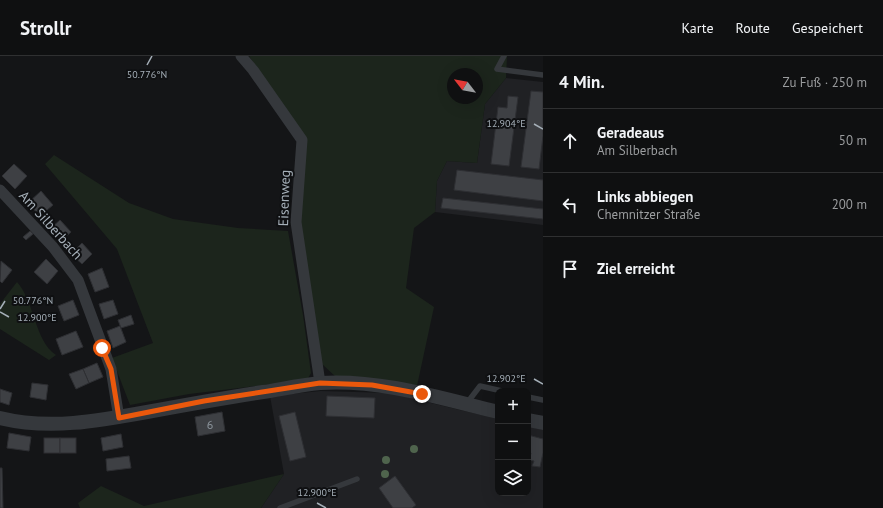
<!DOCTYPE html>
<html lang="de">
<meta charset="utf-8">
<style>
body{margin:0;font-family:"PT Sans",sans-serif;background:#18191a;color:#f1f3f6}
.controls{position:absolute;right:12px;bottom:12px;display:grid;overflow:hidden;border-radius:8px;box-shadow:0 4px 16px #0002}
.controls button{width:36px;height:36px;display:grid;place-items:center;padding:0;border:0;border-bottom:1px solid #2f3031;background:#0f1011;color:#f1f3f6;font:20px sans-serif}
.compass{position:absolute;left:447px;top:12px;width:36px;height:36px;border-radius:50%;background:#0f1011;box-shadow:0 4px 16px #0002;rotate:301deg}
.stop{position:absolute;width:12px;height:12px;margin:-9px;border:3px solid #ea580c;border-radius:50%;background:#fff}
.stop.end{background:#ea580c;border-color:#fff;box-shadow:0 1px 4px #0008}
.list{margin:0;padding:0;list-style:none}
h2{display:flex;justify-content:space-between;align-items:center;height:52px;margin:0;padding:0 16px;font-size:17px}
h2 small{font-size:13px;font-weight:400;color:#9b9d9f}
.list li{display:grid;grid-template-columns:26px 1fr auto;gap:12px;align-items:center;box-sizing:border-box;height:64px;padding:0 16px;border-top:1px solid #2f3031}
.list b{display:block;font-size:15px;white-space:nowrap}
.list p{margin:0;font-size:13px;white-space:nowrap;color:#9b9d9f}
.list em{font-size:13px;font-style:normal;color:#9b9d9f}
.icon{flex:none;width:22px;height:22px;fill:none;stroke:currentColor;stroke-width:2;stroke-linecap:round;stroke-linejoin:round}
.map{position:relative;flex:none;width:543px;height:452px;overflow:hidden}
header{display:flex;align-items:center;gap:24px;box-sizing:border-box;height:56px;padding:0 20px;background:#0f1011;border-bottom:1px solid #2f3031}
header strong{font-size:19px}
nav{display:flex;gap:22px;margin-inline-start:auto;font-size:14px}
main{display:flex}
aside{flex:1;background:#0f1011}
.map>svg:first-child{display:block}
.built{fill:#202124}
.green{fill:#1c251c;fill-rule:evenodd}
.building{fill:#3e4044;stroke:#2e2f33}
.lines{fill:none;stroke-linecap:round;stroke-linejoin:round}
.service{stroke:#35383c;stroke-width:5.5}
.minor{stroke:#35383c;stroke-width:11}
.tertiary{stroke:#35383c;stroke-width:14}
.tree{fill:#4f644d}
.route{stroke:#ea580c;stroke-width:5}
.ticks{fill:none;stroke:#a5afb8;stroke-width:1.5}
.labels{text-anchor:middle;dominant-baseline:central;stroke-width:4;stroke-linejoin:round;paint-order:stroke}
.number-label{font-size:12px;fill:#8b939b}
.street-label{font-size:14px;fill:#a5afb8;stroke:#0f1012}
.ticks-label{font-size:10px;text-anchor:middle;fill:#a5afb8;stroke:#0f1012;stroke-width:4;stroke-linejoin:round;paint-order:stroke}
</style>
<header>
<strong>Strollr</strong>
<nav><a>Karte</a><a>Route</a><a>Gespeichert</a></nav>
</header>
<main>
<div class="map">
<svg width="543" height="452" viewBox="0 0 543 452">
<rect width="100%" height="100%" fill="#141517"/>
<g class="built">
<path d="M506,22L543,26V169L435,156L437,125L447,105L477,107L485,48Z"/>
<path d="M321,335L389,337L498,363V437H528V370L543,374V452H261L284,418L270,340Z"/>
</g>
<g class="green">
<path d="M249,0H507L506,22L485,48L477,107L447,105L437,125L435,156L414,172L406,232L434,251L417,330L337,322L322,308L299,165L304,83ZM453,18H477V42H453Z"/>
<path d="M54,99L129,147L173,163L238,172L288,175L303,259L311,317L307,324L189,338L130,349L112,302L153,287L117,193L45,108Z"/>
<path d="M17,226C35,246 34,284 56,299L49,304L0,273V248Z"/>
<path d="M284,418L261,452H80L78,447L101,430L144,450Z"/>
</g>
<g class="building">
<path d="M531,35L543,36V80L539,113L521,111Z"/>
<path d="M508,40L518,41L509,110L491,108L498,51L507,52Z"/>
<path d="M14,108L27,120L15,133L2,120Z"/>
<path d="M457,114L543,124V145L454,134Z"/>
<path d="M41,135L53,149L40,160L28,147Z"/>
<path d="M443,142L543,153V163L441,152Z"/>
<path d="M60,164L71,176L61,185L50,173Z"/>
<path d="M30,175L33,178L26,184L23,181Z"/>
<path d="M82,187L92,198L82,208L71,198Z"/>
<path d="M46,203L58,215L47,228L34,216Z"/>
<path d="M1,205L12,214L2,227L0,225Z"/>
<path d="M102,212L109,231L95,236L88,218Z"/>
<path d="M73,244L79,259L64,265L58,250Z"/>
<path d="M113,244L118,258L104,263L99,248Z"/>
<path d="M131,259L134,268L121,272L118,264Z"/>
<path d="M120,270L126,286L113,292L107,275Z"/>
<path d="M76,275L83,291L62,299L56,283Z"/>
<path d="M97,307L103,321L89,327L83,313Z"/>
<path d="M83,313L89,327L76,333L69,318Z"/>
<path d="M32,327L48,329L46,344L30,341Z"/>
<path d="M0,333L12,337L9,349L0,346Z"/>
<path d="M327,340L375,342L374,362L326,360Z"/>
<path d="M222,356L225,375L198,380L195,361Z"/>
<path d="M295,356L306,401L290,405L279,360Z"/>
<path d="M9,377L31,381L29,395L7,392Z"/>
<path d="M121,378L123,391L103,395L101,382Z"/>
<path d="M528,379L543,383V397L540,411L532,410L534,405L529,404L531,397L528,396Z"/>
<rect x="44" y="382" width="16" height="15"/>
<rect x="60" y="382" width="16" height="15"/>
<path d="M129,400L131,412L107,415L106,403Z"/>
<path d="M0,412H2L3,452H0Z"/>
<path d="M395,420L416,449L412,452H393L379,432Z"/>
</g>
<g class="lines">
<g class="service">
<path d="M504,0L497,13L543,19"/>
<path d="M528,341L543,344"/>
<path d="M467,347L480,330L502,335"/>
<path d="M280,452L357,423"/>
</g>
<g class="minor">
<path d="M241,0L253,14L302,84L296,166L320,327"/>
<path d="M0,134L53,191L78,224L111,313L119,362"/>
</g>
<g class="tertiary">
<path d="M0,362C49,374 98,365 147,356C185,349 224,342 263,336C282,333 301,329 320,327C380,323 440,342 498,356"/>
<path d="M528,364L543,367"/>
</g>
</g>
<g class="tree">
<circle cx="414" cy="393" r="4"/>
<circle cx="386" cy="404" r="4"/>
<circle cx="385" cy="418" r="4"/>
</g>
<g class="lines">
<path class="route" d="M102,292L111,313L119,362L204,345L320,327L372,329L422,338"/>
</g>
<path class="ticks" d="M147,9L152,0M534,68L543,73M0,253L5,245M0,256L9,261M534,323L543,328M317,447L326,452"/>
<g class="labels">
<g class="number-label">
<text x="210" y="368">6</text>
</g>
<g class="street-label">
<text transform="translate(284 142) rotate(-88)">Eisenweg</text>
<text transform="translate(51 169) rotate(48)">Am Silberbach</text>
</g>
</g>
<g class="ticks-label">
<text x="147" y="22">50.776°N</text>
<text x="506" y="71">12.904°E</text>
<text x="33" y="248">50.776°N</text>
<text x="37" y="265">12.900°E</text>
<text x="506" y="326">12.902°E</text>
<text x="317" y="440">12.900°E</text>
</g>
</svg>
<div class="controls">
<button>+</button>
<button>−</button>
<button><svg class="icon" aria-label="layers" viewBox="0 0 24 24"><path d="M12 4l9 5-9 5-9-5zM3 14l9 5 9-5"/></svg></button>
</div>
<svg class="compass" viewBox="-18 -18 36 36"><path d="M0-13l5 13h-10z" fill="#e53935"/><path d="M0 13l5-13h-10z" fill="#9b9d9f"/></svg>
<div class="stop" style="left:102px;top:292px"></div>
<div class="stop end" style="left:422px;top:338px"></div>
</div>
<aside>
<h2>4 Min.<small>Zu Fuß · 250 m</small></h2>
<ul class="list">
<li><svg class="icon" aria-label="ahead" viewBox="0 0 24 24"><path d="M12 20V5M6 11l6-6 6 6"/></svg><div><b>Geradeaus</b><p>Am Silberbach</p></div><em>50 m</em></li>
<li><svg class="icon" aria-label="left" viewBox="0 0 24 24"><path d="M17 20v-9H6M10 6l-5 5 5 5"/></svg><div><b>Links abbiegen</b><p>Chemnitzer Straße</p></div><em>200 m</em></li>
<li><svg class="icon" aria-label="arrive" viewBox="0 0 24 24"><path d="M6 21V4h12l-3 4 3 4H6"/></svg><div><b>Ziel erreicht</b></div></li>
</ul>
</aside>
</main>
